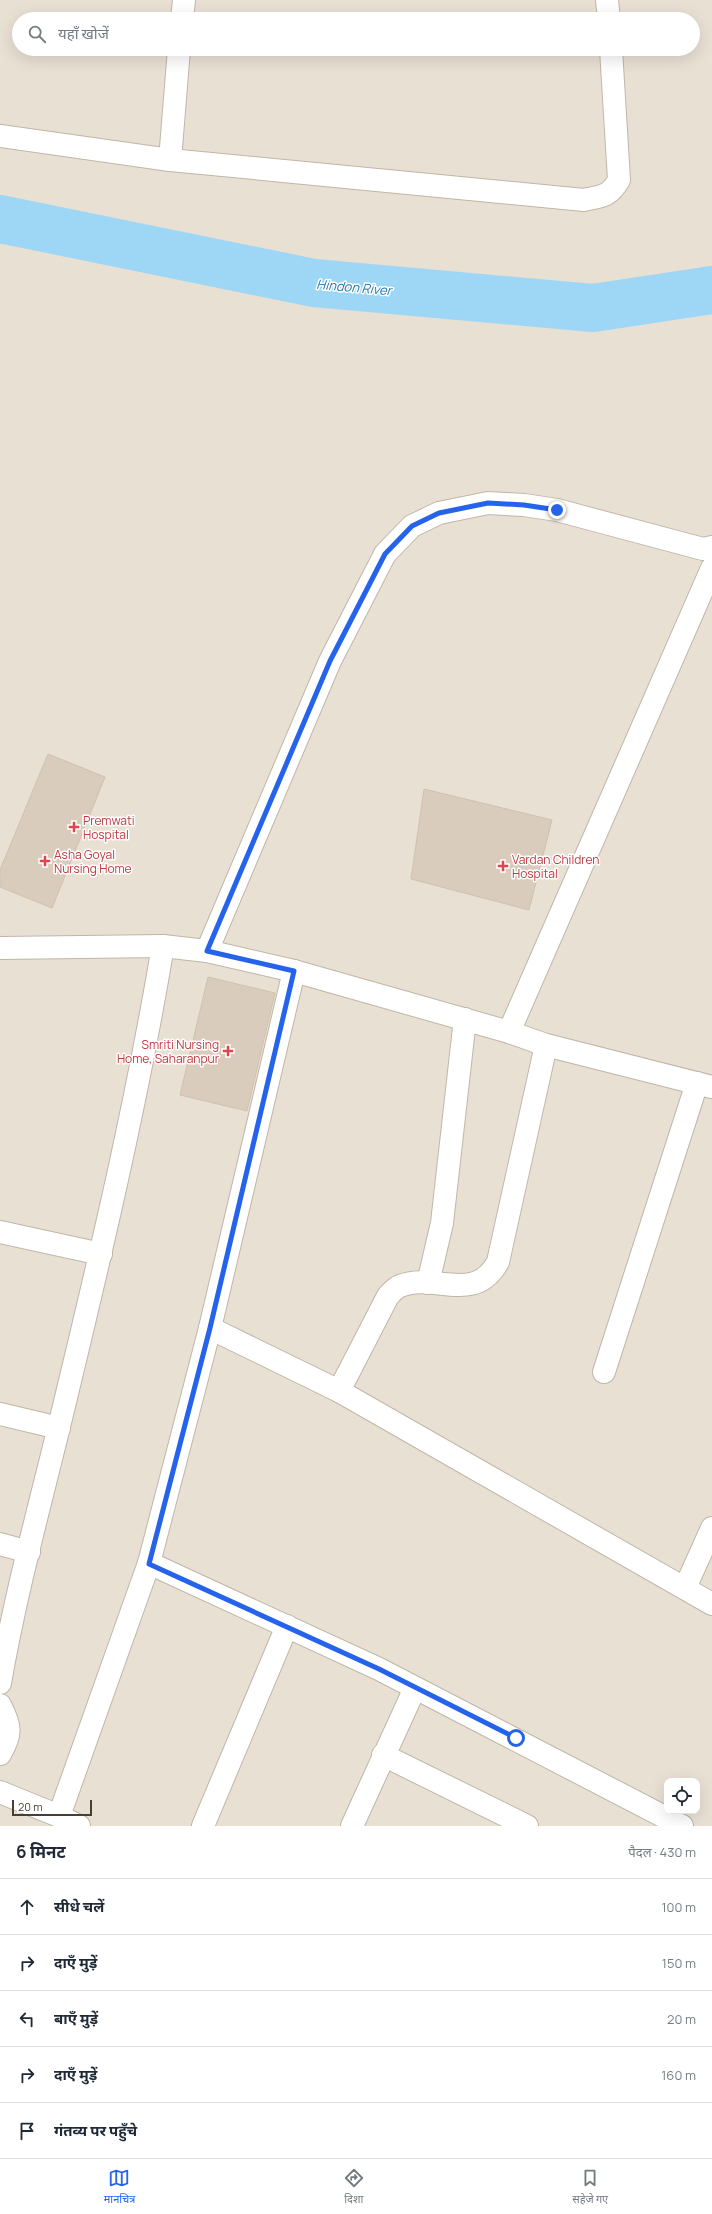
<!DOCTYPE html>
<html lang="hi">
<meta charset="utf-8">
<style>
body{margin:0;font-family:Manrope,"Noto Sans Devanagari",sans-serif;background:#f2f2f3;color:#1f2937}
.controls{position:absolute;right:12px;bottom:12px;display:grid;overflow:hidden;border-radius:8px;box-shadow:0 4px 16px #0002}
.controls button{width:36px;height:36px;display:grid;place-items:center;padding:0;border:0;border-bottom:1px solid #e0e1e3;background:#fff;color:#1f2937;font:20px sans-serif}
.scale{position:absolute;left:12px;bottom:10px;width:80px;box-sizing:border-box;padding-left:4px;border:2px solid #473e34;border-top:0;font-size:11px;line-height:14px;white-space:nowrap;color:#473e34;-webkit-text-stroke:3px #fff;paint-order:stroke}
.stop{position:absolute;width:12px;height:12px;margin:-9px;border:3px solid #2563eb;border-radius:50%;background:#fff}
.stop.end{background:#2563eb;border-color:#fff;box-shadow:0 1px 4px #0008}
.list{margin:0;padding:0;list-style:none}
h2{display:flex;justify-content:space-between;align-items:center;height:52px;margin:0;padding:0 16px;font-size:17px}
h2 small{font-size:13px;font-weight:400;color:#747a83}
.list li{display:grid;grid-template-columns:26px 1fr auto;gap:12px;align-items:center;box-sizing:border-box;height:56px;padding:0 16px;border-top:1px solid #e0e1e3}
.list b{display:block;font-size:15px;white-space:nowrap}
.list em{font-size:13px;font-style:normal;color:#747a83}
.icon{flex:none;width:22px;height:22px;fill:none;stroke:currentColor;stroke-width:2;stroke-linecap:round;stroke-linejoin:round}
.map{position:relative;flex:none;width:712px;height:1826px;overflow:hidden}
.search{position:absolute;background:#fff;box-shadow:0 4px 16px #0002;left:12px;right:12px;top:12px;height:44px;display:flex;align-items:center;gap:10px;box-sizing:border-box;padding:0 14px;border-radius:22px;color:#747a83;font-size:15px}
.sheet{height:332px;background:#fff}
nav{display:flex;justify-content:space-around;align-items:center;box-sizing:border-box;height:56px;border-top:1px solid #e0e1e3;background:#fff;font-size:11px;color:#747a83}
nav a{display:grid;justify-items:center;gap:2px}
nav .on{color:#2563eb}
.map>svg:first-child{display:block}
.residential{fill:#e8e0d3;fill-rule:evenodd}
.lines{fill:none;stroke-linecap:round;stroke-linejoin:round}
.river{stroke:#9dd7f5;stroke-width:48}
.building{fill:#d9ccbd;stroke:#d1c1ac}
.street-casing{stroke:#c0b6a7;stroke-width:24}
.street{stroke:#fff;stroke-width:22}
.route{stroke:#2563eb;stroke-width:5}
.health-dot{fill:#e0444e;stroke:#fff;stroke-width:1.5}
.labels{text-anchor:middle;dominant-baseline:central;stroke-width:3;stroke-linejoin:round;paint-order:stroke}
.health-label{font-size:12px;fill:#be3a42;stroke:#fff;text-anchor:start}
.water-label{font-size:13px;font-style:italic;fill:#2479a9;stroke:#fff}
</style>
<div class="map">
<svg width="712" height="1826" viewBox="0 0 712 1826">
<rect width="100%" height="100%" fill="#f4eee5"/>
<path class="residential" d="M0,0H712V1826H0ZM19,19H693V49H19ZM667,1781H697V1811H667Z"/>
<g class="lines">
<path class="river" d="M0,219L314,283L593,308L712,290"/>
</g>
<g class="building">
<path d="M48,754L105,777L52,908L0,887V870Z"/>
<path d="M424,789L552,820L529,910L411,879Z"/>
<path d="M208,977L275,993L247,1111L180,1095Z"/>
</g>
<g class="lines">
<defs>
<g id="street">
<path d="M607,0L609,19"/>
<path d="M182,19L184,0"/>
<path d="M0,136L170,160L584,200C602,196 609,197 619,180L611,49"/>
<path d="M170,160L179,49"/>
<path d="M0,948L163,946L207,951L294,971L509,1032L546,1045L712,1087"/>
<path d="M207,951L330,661L385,554L412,526L439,513L488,503L524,505L557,510L703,549L712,547"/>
<path d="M509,1032L712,568"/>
<path d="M0,1232L101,1254"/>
<path d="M428,1283L442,1223L465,1019"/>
<path d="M210,1328L339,1391L712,1604"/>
<path d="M604,1372L697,1083"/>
<path d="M339,1391L388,1296C391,1293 395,1288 400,1286C435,1272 474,1305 498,1262L546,1045"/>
<path d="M0,1414L59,1428"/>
<path d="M0,1544L29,1552"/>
<path d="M149,1563L379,1669L682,1826"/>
<path d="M685,1588L712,1528"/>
<path d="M0,1683C16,1590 42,1498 64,1406C101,1253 137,1101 163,946"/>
<path d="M0,1705C11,1726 12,1734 0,1754"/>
<path d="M383,1755L527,1826"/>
<path d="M0,1792L59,1816"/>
<path d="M79,1826L59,1816L149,1563L210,1328L294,971"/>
<path d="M203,1826L287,1626"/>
<path d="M352,1826L415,1688"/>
</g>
</defs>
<use href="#street" class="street-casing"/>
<use href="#street" class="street"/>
</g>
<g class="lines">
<path class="route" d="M516,1738L379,1669L149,1564L210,1328L294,971L207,951L330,661L385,554L412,526L439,513L488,503L524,505L557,510"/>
</g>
<g class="health-dot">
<path d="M72 821h4v4h4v4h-4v4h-4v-4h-4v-4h4z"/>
<path d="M43 855h4v4h4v4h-4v4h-4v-4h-4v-4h4z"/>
<path d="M501 860h4v4h4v4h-4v4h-4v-4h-4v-4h4z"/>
<path d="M226 1045h4v4h4v4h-4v4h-4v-4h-4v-4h4z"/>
</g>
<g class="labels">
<g class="health-label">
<text x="83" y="820">Premwati<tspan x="83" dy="14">Hospital</tspan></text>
<text x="54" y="854">Asha Goyal<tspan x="54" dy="14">Nursing Home</tspan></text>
<text x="512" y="859">Vardan Children<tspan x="512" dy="14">Hospital</tspan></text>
<text x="219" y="1044" text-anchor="end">Smriti Nursing<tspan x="219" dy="14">Home, Saharanpur</tspan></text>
</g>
<g class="water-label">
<text transform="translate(354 287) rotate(5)">Hindon River</text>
</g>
</g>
</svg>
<div class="controls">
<button><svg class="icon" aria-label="locate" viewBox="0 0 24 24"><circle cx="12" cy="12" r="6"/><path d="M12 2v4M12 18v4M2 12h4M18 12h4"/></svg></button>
</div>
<div class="scale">20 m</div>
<div class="stop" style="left:516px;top:1738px"></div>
<div class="stop end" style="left:557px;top:510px"></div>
<div class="search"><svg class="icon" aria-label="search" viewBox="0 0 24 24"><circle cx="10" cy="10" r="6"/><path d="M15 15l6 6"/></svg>यहाँ खोजें</div>
</div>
<section class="sheet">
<h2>6 मिनट<small>पैदल · 430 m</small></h2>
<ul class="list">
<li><svg class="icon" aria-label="ahead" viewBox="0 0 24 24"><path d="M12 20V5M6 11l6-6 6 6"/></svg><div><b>सीधे चलें</b></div><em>100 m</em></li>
<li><svg class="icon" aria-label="right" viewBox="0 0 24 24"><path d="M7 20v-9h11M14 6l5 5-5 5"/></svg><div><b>दाएँ मुड़ें</b></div><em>150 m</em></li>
<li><svg class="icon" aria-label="left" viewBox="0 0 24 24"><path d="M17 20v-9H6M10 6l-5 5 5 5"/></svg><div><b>बाएँ मुड़ें</b></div><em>20 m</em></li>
<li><svg class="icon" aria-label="right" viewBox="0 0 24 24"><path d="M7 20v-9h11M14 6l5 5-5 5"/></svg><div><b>दाएँ मुड़ें</b></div><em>160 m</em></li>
<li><svg class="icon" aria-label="arrive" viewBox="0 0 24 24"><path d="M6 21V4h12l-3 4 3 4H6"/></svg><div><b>गंतव्य पर पहुँचे</b></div></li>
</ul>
</section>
<nav>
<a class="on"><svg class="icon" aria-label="map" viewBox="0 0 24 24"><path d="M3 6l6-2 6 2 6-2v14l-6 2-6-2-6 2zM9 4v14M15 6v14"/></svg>मानचित्र</a>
<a><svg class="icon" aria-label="directions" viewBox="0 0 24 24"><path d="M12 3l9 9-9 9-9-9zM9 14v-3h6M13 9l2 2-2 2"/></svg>दिशा</a>
<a><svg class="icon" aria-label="saved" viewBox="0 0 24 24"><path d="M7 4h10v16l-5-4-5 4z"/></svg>सहेजे गए</a>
</nav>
